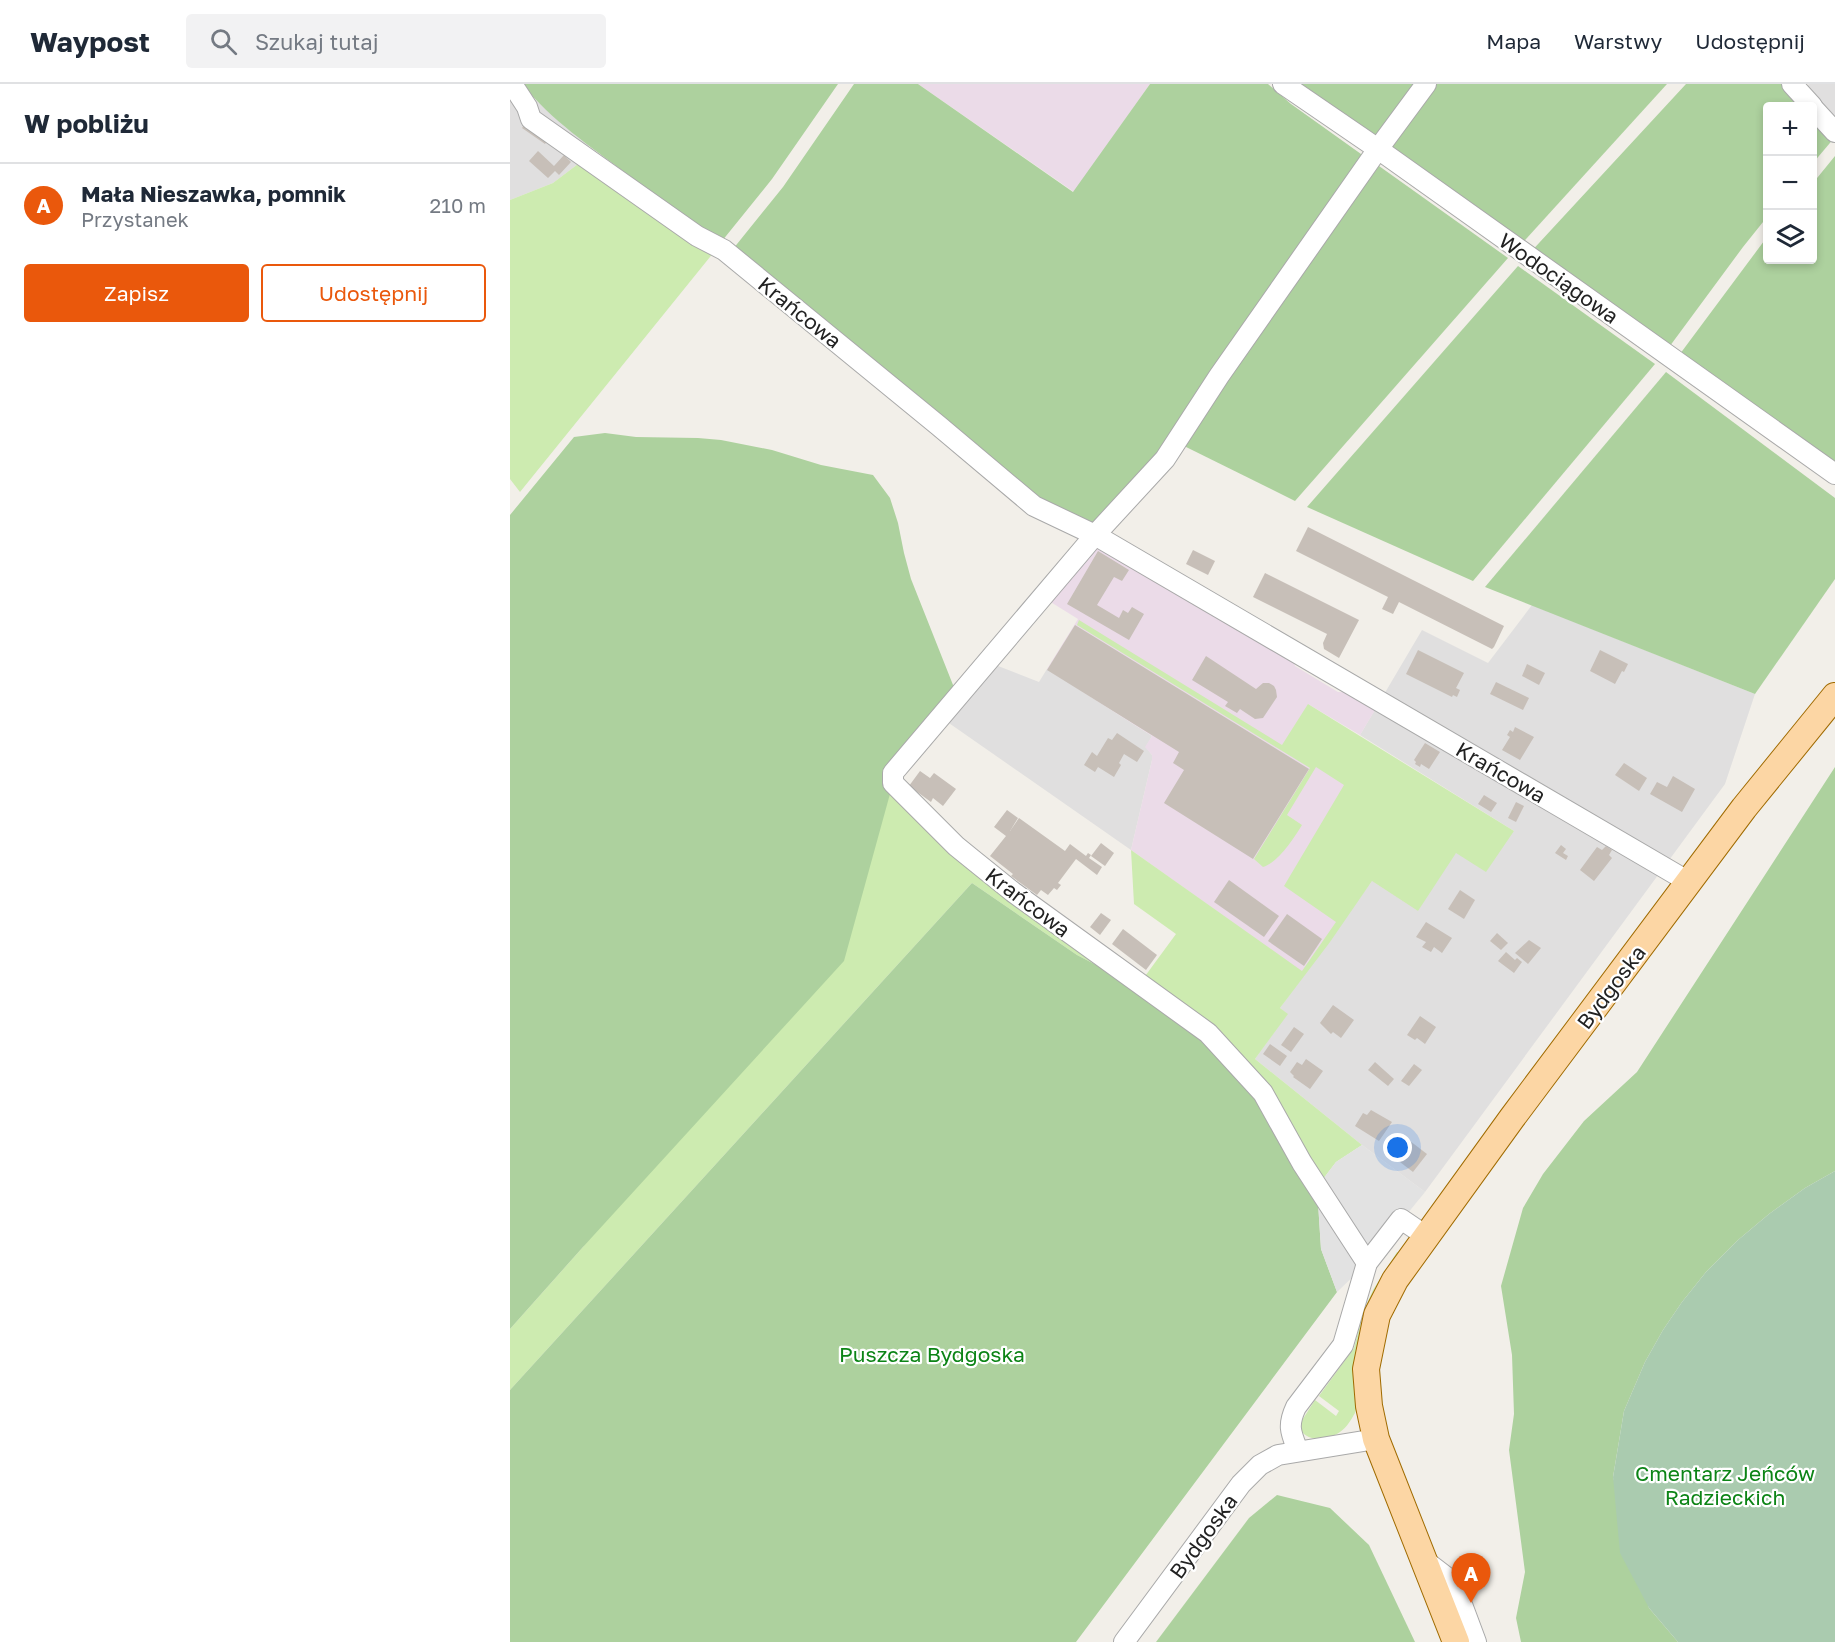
<!DOCTYPE html>
<html lang="pl">
<meta charset="utf-8">
<style>
body{margin:0;font-family:"Golos Text",sans-serif;background:#f2f2f3;color:#1f2937}
.controls{position:absolute;right:18px;top:18px;display:grid;overflow:hidden;border-radius:6px;box-shadow:0 3px 9px #0003}
.controls button{width:54px;height:54px;display:grid;place-items:center;padding:0;border:0;border-bottom:2px solid #e0e1e3;background:#fff;color:#1f2937;font:30px sans-serif}
.you{position:absolute;left:888px;top:1064px;width:21px;height:21px;margin:-15px;border:4px solid #fff;border-radius:50%;background:#1a73e8;box-shadow:0 0 0 9px #1a73e833}
.badge{display:grid;place-items:center;width:39px;height:39px;border-radius:50%;background:#ea580c;color:#fff;font-size:20px;font-weight:700}
.pin{position:absolute;translate:-50% -50px;filter:drop-shadow(0 2px 3px #0008)}
.pin::after{content:'';position:absolute;top:32px;width:21px;height:18px;background:inherit;clip-path:polygon(0 0,100% 0,50% 100%)}
.list{margin:0;padding:0;list-style:none}
h2{display:flex;justify-content:space-between;align-items:center;height:78px;margin:0;padding:0 24px;font-size:26px}
h2 small{font-size:20px;font-weight:400;color:#747a83}
.list li{display:grid;grid-template-columns:39px 1fr auto;gap:18px;align-items:center;box-sizing:border-box;height:84px;padding:0 24px;border-top:2px solid #e0e1e3}
.list b{display:block;font-size:22px;white-space:nowrap}
.list p{margin:0;font-size:20px;white-space:nowrap;color:#747a83}
.list em{font-size:20px;font-style:normal;color:#747a83}
.actions{display:flex;gap:12px;padding:18px 24px}
.actions a{flex:1;padding:14px 0;border:2px solid #ea580c;border-radius:6px;text-align:center;font-size:21px;color:#ea580c}
.actions .main{background:#ea580c;color:#fff}
.icon{flex:none;width:33px;height:33px;fill:none;stroke:currentColor;stroke-width:2;stroke-linecap:round;stroke-linejoin:round}
.map{position:relative;flex:none;width:1325px;height:1558px;overflow:hidden}
header{display:flex;align-items:center;gap:36px;box-sizing:border-box;height:84px;padding:0 30px;background:#fff;border-bottom:2px solid #e0e1e3}
header strong{font-size:28px}
nav{display:flex;gap:33px;margin-inline-start:auto;font-size:21px}
.search{width:420px;height:54px;background:#f2f2f3;display:flex;align-items:center;gap:15px;box-sizing:border-box;padding:0 21px;border-radius:6px;color:#747a83;font-size:22px}
main{display:flex}
aside{flex:1;background:#fff}
.map>svg:first-child{display:block}
.residential{fill:#e0dfdf}
.industrial{fill:#ebdbe8}
.grass{fill:#cdebb0}
.forest{fill:#add19e}
.cemetery{fill:#aacbaf}
.parking{fill:#e2e2e2}
.building{fill:#c7bfb8}
.lines{fill:none;stroke-linecap:round;stroke-linejoin:round}
.minor-casing{stroke:#a9a9a9;stroke-width:22}
.major-casing{stroke:#a06b00;stroke-width:28}
.minor{stroke:#fff;stroke-width:20}
.major{stroke:#fcd6a4;stroke-width:26}
.labels{text-anchor:middle;dominant-baseline:central;stroke-width:4.5;stroke-linejoin:round;paint-order:stroke}
.street-label{font-size:21px;fill:#222;stroke:#fff}
.park-label{font-size:21px;fill:#0c8416;stroke:#fff}
</style>
<header>
<strong>Waypost</strong>
<div class="search"><svg class="icon" aria-label="search" viewBox="0 0 24 24"><circle cx="10" cy="10" r="6"/><path d="M15 15l6 6"/></svg>Szukaj tutaj</div>
<nav><a>Mapa</a><a>Warstwy</a><a>Udostępnij</a></nav>
</header>
<main>
<aside>
<h2>W pobliżu<small></small></h2>
<ul class="list">
<li><span class="badge">A</span><div><b>Mała Nieszawka, pomnik</b><p>Przystanek</p></div><em>210 m</em></li>
</ul>
<div class="actions"><a class="main">Zapisz</a><a>Udostępnij</a></div>
</aside>
<div class="map">
<svg width="1325" height="1558" viewBox="0 0 1325 1558">
<rect width="100%" height="100%" fill="#f2efe9"/>
<g class="residential">
<path d="M0,0L20,11L79,61L72,77L43,99L0,116Z"/>
<path d="M1299,0H1325V35L1295,4Z"/>
<path d="M1022,521L1245,610L1215,700L915,1108L852,1061L745,975L777,930L770,924L862,797L946,769L1004,747L850,651L912,546L978,579Z"/>
<path d="M483,580L529,598L537,585L642,652L636,663L642,671V676L621,766L436,637Z"/>
</g>
<g class="industrial">
<path d="M408,0H640L564,108Z"/>
<path d="M590,462L781,571L785,582L828,608L847,609L868,621L850,651L798,620L943,767L908,827L862,797L795,890L621,766L642,676V671L635,663L642,652L537,585L568,535L539,517L584,464Z"/>
</g>
<g class="grass">
<path d="M72,77L204,168L10,408L0,395V116L43,99Z"/>
<path d="M569,536L772,661L798,620L1004,747L976,788L946,769L908,827L862,797L820,858L770,924L778,930L745,975L852,1061L826,1078L807,1103L646,912L567,871L462,799L0,1306V1245L73,1163L383,699L630,899L666,850L624,820L621,766L792,887L826,838L774,802L834,701L806,683L777,731L792,741C784,754 769,778 753,783L744,775L800,684L567,541Z"/>
<path d="M887,1168L889,1169L845,1329C841,1336 837,1343 830,1348C817,1357 793,1359 789,1341L805,1316L826,1332L829,1327L809,1312L844,1264L854,1226L863,1206Z"/>
</g>
<g class="forest">
<path d="M12,0H328L262,95L212,157C178,139 148,114 117,90C81,63 41,36 12,0Z"/>
<path d="M344,0H408L563,108L640,0H758L781,20L858,75L649,371L579,445L528,417L223,165L273,103Z"/>
<path d="M788,0H910L865,64Z"/>
<path d="M925,0H1157L1007,165L876,72Z"/>
<path d="M1176,0H1274L1295,22H1258L1257,133L1233,163L1154,270L1017,172Z"/>
<path d="M1303,30L1325,53L1303,79Z"/>
<path d="M1325,72V383L1164,278L1257,153L1258,176H1302L1303,99Z"/>
<path d="M869,82L998,174L785,417L672,361L714,296Z"/>
<path d="M1008,182L1145,280L963,497L797,423Z"/>
<path d="M1156,288L1325,414V495L1245,610L975,503Z"/>
<path d="M95,349L126,353L188,354L211,356L262,366L311,381L363,391L380,414L388,439L394,469L401,495L445,606L383,699L334,877L73,1163L0,1245V431L64,353Z"/>
<path d="M1325,683V1087L1295,1104L1259,1130L1228,1156L1196,1188L1172,1218L1153,1246L1135,1278L1114,1327L1103,1393L1139,1524L1168,1558H1011L1006,1534L1015,1488L999,1366L1004,1330L1002,1271L991,1202L1013,1124L1033,1090L1074,1037L1127,988Z"/>
<path d="M462,799L567,871L646,912L726,977L807,1103L811,1165L827,1208L566,1558H0V1306Z"/>
<path d="M767,1411L820,1424L859,1461L905,1558H646L739,1434Z"/>
</g>
<path class="cemetery" d="M1325,1087V1558H1168L1139,1524L1110,1469L1103,1393L1114,1327L1135,1278L1153,1246L1172,1218L1196,1188L1228,1156L1259,1130L1295,1104Z"/>
<path class="parking" d="M852,1061L915,1108L857,1179L827,1208L811,1165L807,1103L826,1078Z"/>
<g class="building">
<path d="M18,36L41,52L35,60L12,44Z"/>
<path d="M28,67L44,82L54,71L61,78L49,91L45,87L38,94L19,77Z"/>
<path d="M798,443L994,542L984,563L982,565L889,518L883,530L872,525L878,513L786,467Z"/>
<path d="M683,466L705,477L698,491L676,480Z"/>
<path d="M588,467L619,486L612,497L604,493L587,521L609,534L613,526L618,529L622,523L634,530L619,556L557,520Z"/>
<path d="M755,489L849,536L829,574L814,565L813,559L817,550L743,513Z"/>
<path d="M565,541L799,685L743,775L654,719L674,686L663,679L669,668L537,586Z"/>
<path d="M908,566L954,589L946,604L950,606L947,613L943,611L942,613L896,590Z"/>
<path d="M1090,566L1118,580L1114,588L1112,587L1105,600L1080,587Z"/>
<path d="M696,572L746,605L753,599H759L764,602L766,606L767,613L753,634L745,635L730,625L727,629L715,622L718,618L682,596Z"/>
<path d="M1017,580L1035,589L1029,601L1012,592Z"/>
<path d="M986,598L1019,614L1013,626L980,610Z"/>
<path d="M1005,643L1024,653L1010,676L992,666L1000,653L997,651L1000,646L1003,648Z"/>
<path d="M607,649L634,667L627,678L614,670L609,679L611,681L604,693L588,683L585,688L574,681L582,668L587,672L598,654L602,656Z"/>
<path d="M915,659L930,668L919,685L911,680L910,683L905,680L906,678L904,676Z"/>
<path d="M1114,679L1137,694L1129,707L1105,691Z"/>
<path d="M410,687L420,694L424,689L446,705L433,722L423,714L421,718L399,702Z"/>
<path d="M1163,692L1185,705L1172,728L1140,710L1147,698L1157,703Z"/>
<path d="M974,711L987,719L981,728L968,720Z"/>
<path d="M1006,718L1014,722L1006,738L998,734Z"/>
<path d="M497,726L508,734L500,747L509,734L555,767L560,760L576,772L578,769L581,771L579,774L592,783L587,791L566,775L548,799L551,801L547,806L544,804L538,811L531,806L527,811L501,792L503,790L480,772L496,752L484,743Z"/>
<path d="M591,759L604,769L595,782L581,772Z"/>
<path d="M1051,761L1056,765L1053,769L1058,772L1056,776L1045,769Z"/>
<path d="M1096,762L1102,766L1099,771L1102,774L1084,797L1070,786L1087,763L1092,766Z"/>
<path d="M719,796L769,832L754,853L704,818Z"/>
<path d="M950,806L965,816L954,835L938,825Z"/>
<path d="M591,829L601,836L590,851L580,843Z"/>
<path d="M777,830L812,855L794,882L758,857Z"/>
<path d="M916,838L942,854L932,869L924,863L921,868L912,863L916,858L906,853Z"/>
<path d="M613,845L647,871L636,886L602,860Z"/>
<path d="M987,849L998,859L991,866L980,857Z"/>
<path d="M1019,856L1031,864L1018,880L1005,869Z"/>
<path d="M996,868L1005,876L1007,874L1012,878L1004,889L988,877Z"/>
<path d="M823,921L844,936L831,954L823,948L821,950L810,939Z"/>
<path d="M910,932L926,943L915,960L907,954L905,956L897,951Z"/>
<path d="M784,943L794,950L781,968L771,961Z"/>
<path d="M760,960L777,972L770,982L753,970Z"/>
<path d="M796,975L813,987L800,1005L783,993L784,992L780,988L787,978L792,981Z"/>
<path d="M865,978L884,995L878,1002L858,986Z"/>
<path d="M904,980L912,986L899,1002L891,997Z"/>
<path d="M861,1026L882,1038L869,1057L845,1042L853,1029L857,1031Z"/>
<path d="M900,1057L917,1070L903,1088L886,1075Z"/>
</g>
<g class="lines">
<defs>
<g id="minor">
<path d="M2,0L17,23L21,35L187,152L214,166L429,342L524,422L585,451L1179,798"/>
<path d="M773,0L868,65L1325,390"/>
<path d="M1282,0L1302,22"/>
<path d="M1302,23L1325,48"/>
<path d="M857,1179L792,1079L753,1009L698,949L503,808L462,775L446,762L383,699V689L585,451L655,375L709,292L868,65L916,0"/>
<path d="M788,1367C781,1349 777,1342 786,1323L833,1261L857,1179L891,1135L916,1152"/>
<path d="M914,1476L944,1499L966,1558"/>
<path d="M614,1558L731,1400L750,1381L768,1371L866,1355"/>
</g>
<path id="major" d="M946,1558L866,1355L859,1322L856,1285L867,1231L885,1196L1002,1034L1234,724L1325,612"/>
</defs>
<use href="#minor" class="minor-casing"/>
<use href="#major" class="major-casing"/>
<use href="#minor" class="minor"/>
<use href="#major" class="major"/>
</g>
<g class="labels">
<g class="street-label">
<text transform="translate(1049 194) rotate(35)">Wodociągowa</text>
<text transform="translate(290 228) rotate(39)">Krańcowa</text>
<text transform="translate(991 688) rotate(30)">Krańcowa</text>
<text transform="translate(518 818) rotate(37)">Krańcowa</text>
<text transform="translate(1101 903) rotate(-53)">Bydgoska</text>
<text transform="translate(693 1452) rotate(-54)">Bydgoska</text>
</g>
<g class="park-label">
<text x="422" y="1270">Puszcza Bydgoska</text>
<text x="1215" y="1389">Cmentarz Jeńców<tspan x="1215" dy="24">Radzieckich</tspan></text>
</g>
</g>
</svg>
<div class="controls">
<button>+</button>
<button>−</button>
<button><svg class="icon" aria-label="layers" viewBox="0 0 24 24"><path d="M12 4l9 5-9 5-9-5zM3 14l9 5 9-5"/></svg></button>
</div>
<div class="you"></div>
<div class="pin badge" style="left:961px;top:1519px">A</div>
</div>
</main>
